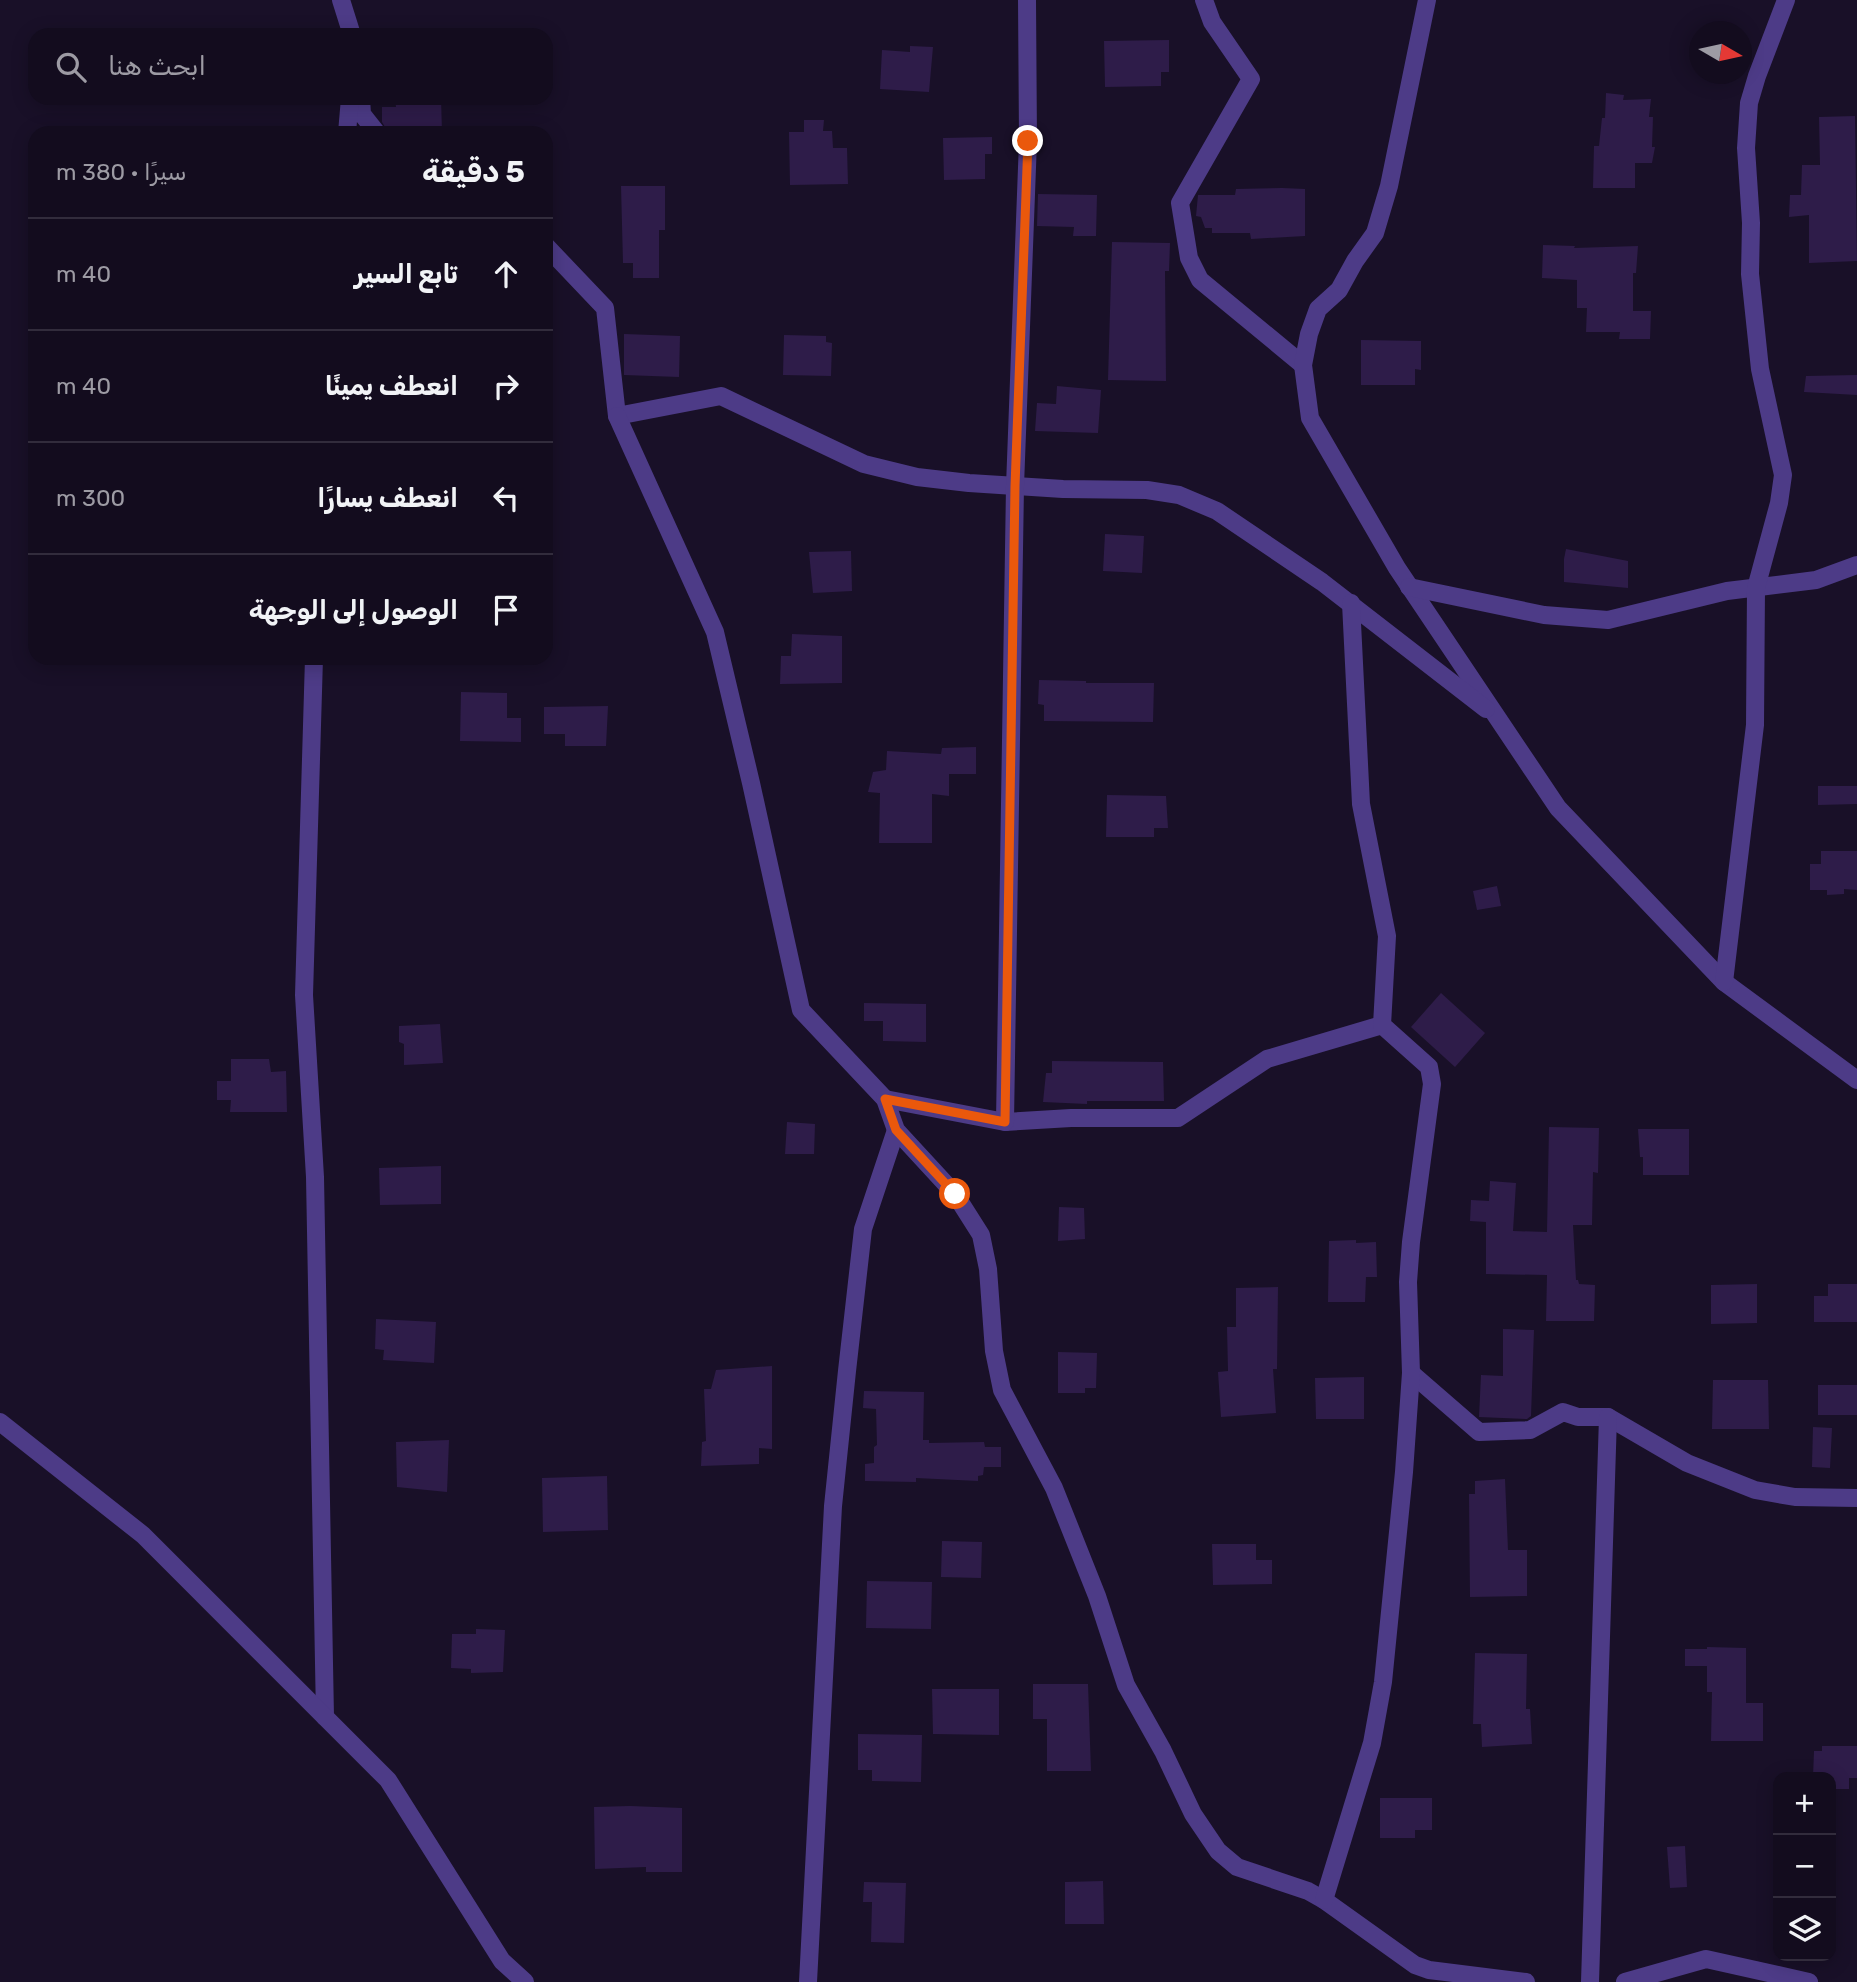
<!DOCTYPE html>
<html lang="ar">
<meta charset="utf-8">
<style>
body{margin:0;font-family:Rubik,"Noto Naskh Arabic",sans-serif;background:#1c1527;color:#f1f3f6;direction:rtl}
.controls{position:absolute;right:21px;bottom:21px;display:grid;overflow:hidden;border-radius:14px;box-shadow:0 4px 18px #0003}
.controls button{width:63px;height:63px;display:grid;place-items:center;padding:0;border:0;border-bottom:2px solid #322c3c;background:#130c1e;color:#f1f3f6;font:35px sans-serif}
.compass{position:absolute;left:1689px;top:21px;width:63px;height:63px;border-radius:50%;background:#130c1e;box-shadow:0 4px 18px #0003;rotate:99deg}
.stop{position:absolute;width:21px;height:21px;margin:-16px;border:5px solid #ea580c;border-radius:50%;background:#fff}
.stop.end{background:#ea580c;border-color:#fff;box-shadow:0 2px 7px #0008}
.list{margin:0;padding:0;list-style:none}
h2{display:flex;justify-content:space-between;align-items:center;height:91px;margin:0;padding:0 28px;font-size:30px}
h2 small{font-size:23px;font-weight:400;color:#9d9ba4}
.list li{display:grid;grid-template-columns:46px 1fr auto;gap:21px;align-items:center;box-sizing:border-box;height:112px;padding:0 28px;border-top:2px solid #322c3c}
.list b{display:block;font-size:26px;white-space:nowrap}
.list em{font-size:23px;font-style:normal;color:#9d9ba4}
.icon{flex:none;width:38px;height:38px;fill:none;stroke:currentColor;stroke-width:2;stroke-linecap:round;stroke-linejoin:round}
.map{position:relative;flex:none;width:1857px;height:1982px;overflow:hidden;direction:ltr}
.search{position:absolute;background:#130c1e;box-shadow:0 4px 18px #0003;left:28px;top:28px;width:525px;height:77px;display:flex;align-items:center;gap:18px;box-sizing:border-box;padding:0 24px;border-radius:21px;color:#9d9ba4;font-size:26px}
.panel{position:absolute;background:#130c1e;box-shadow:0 4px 18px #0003;left:28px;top:126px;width:525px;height:539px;border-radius:21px;direction:rtl}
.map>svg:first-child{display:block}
.building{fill:#2e1c49}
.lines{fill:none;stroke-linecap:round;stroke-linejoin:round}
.minor{stroke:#4d3b87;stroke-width:18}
.route{stroke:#ea580c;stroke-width:9}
</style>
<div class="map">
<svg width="1857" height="1982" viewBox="0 0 1857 1982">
<rect width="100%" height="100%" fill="#191028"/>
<g class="building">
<path d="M1169,40V72H1161V86L1105,87L1104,41Z"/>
<path d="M910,46L933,47L929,92L880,89L882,50L910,52Z"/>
<path d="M1606,93L1624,95L1623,100L1651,99L1649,117H1653L1652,147H1655L1652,163H1635V188H1593L1594,146H1599L1602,118H1605Z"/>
<path d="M395,98H441L442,132H388L382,122V107H396Z"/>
<path d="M1855,116L1857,261L1809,263V215L1789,217L1790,195H1801L1802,165H1820L1819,117Z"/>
<path d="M804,120H824L823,131H832L833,148H847L848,184L790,185L789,132H804Z"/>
<path d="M992,137V154H985V179L944,180L943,138Z"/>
<path d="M621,186H665V230H659V278H633V263H623Z"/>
<path d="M1282,188L1305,189V236L1251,239L1250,233H1212V228H1205L1201,217L1196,216L1198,195H1235L1236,189Z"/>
<path d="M1038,194L1097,195L1096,236H1073L1074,227L1037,226Z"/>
<path d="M1112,242L1170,243L1169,271H1165L1166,381L1108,380Z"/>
<path d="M1543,245L1575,246L1574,248L1638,246L1636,273H1633V311H1651L1650,339H1619L1620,332H1586L1587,308H1577V280L1542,278Z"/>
<path d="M624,334L680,336L679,377L624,375Z"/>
<path d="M784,335L826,336V342L832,343L831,376L783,375Z"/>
<path d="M1361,340L1421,341V370L1415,369V385H1361Z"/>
<path d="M1857,375V395L1804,392L1806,376Z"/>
<path d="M1057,386L1101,390L1098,433L1035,431L1037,403L1056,404Z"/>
<path d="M1105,534L1144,536L1142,573L1103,571Z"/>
<path d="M1566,549L1628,561V588L1564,582V559Z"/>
<path d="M851,551L852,591L813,593L809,552Z"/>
<path d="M792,634L842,636V683L780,684L781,656H791Z"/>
<path d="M1039,680L1086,681V683H1154L1153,722L1044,721V705L1038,704Z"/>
<path d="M461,692L507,693V718H521V742L460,741Z"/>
<path d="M608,706L606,746H565V734H544V707Z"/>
<path d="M976,747V774H949V796L932,794V843H879L880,793L868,792L873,772L886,770L887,751L941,754L942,748Z"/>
<path d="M1818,786H1857V804L1818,805Z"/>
<path d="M1107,795L1166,796L1168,828H1154V837H1106Z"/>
<path d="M1821,851H1857V890L1844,889V894L1827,895V890H1810V864H1821Z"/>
<path d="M1497,886L1501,906L1477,910L1473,891Z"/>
<path d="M1441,993L1485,1033L1455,1067L1411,1027Z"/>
<path d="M864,1003L926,1004V1042L883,1041V1021H864Z"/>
<path d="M440,1024L443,1063L404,1065V1044L399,1042V1026Z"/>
<path d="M231,1059H269L271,1072L286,1071L287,1112H230L231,1100H217V1081H231Z"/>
<path d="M1052,1061L1163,1062L1164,1101H1087V1104L1043,1102L1046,1073H1052Z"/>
<path d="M787,1122L815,1124L814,1154H785Z"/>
<path d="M1549,1127L1599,1128L1598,1173L1593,1172L1592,1225H1573L1576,1280H1578L1579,1284L1595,1285L1594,1321H1546L1547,1275L1486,1274V1222L1470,1221L1471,1200L1489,1201L1490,1181L1516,1183L1513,1231L1547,1232Z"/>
<path d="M1638,1129H1689V1175H1643V1157H1640Z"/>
<path d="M441,1166V1204L380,1205L379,1168Z"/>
<path d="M1059,1207L1084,1208L1085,1239L1058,1241Z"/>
<path d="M1356,1240V1243L1376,1242L1377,1277H1366L1365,1302H1328L1329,1241Z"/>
<path d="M1757,1284V1323L1711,1324V1285Z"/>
<path d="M1828,1284H1857V1322H1814V1296H1828Z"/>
<path d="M1278,1287L1277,1369H1273L1276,1413L1221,1417L1218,1372L1228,1371L1227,1327H1236V1288Z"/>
<path d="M376,1319L436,1322L434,1363L383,1360L384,1350L375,1349Z"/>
<path d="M1503,1329L1534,1330L1531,1416L1527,1419L1479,1417L1481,1375L1503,1376Z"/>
<path d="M1058,1352L1097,1353L1096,1388H1085V1393H1058Z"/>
<path d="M772,1366V1449L759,1448V1464L701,1466L702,1442L706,1441L704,1389H711L716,1370Z"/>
<path d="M1364,1377V1419H1316L1315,1378Z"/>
<path d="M1713,1380H1768L1769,1429H1712Z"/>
<rect x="1818" y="1385" width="39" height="30"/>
<path d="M864,1391L924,1392L923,1440H929V1443L984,1442L985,1447H1001V1467H984L983,1475L978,1476V1481L916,1478V1482L865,1481V1464L874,1463V1447L877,1445L876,1409L863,1408Z"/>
<path d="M1813,1427L1832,1428L1830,1468L1812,1467Z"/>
<path d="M449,1440L447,1492L397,1487L396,1442Z"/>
<path d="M607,1476L608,1530L543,1532L542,1478Z"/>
<path d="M1505,1479L1508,1550H1527V1596L1470,1597L1469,1494H1475V1481Z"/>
<path d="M942,1541L982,1542L981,1578L941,1577Z"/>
<path d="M1212,1544H1256V1560H1272V1584L1213,1585Z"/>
<path d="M867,1581L932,1582L931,1629L866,1628Z"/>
<path d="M476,1629L505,1630L503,1672L471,1673V1669L451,1668L452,1634H476Z"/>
<path d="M1707,1647L1746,1648V1703H1763V1741H1711L1712,1692H1707V1666H1685V1649H1707Z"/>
<path d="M1475,1653L1527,1654L1526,1709H1530L1532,1744L1482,1747L1481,1724H1473Z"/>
<path d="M1033,1684H1088L1091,1771H1047V1719H1033Z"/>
<path d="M932,1689H999V1735L933,1734Z"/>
<path d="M858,1734L922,1735L921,1782L872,1781V1770H858Z"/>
<path d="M1822,1746H1857V1778H1849V1789H1831V1777H1813L1814,1751H1822Z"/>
<path d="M1380,1798H1432V1830H1415V1838H1380Z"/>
<path d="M630,1806L682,1808V1872H646V1867L595,1869L594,1807Z"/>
<path d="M1685,1846L1687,1887L1670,1888L1667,1847Z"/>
<path d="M1103,1881L1104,1924H1065V1882Z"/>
<path d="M864,1882L906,1883L904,1943L871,1942L872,1902H863Z"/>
</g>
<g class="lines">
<g class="minor">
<path d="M341,0L352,35"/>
<path d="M1204,0L1212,22L1251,79L1180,203L1189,258L1200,280L1303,365"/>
<path d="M1427,0L1389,186L1375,233L1355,261L1339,290L1318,309L1309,334L1303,365L1310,418L1397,568L1558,808L1724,982L1857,1080"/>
<path d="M361,98L362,114L377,133"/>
<path d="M347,133L350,98"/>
<path d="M546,246L605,308L617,416L721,396L864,464L917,477L969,483L1063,489L1147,490L1179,495L1217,511L1322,582L1486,709"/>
<path d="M617,416L715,632L751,783L801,1010L885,1099L896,1130L955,1194L981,1235L988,1269L994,1351L1002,1390L1054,1488L1097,1596L1126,1685L1163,1751L1193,1814L1218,1851L1237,1867L1308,1891L1324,1900L1415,1965L1429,1970L1526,1982"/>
<path d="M1409,587L1544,615L1608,620L1727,591L1816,580L1857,565"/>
<path d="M314,658L304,995L315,1177L325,1717"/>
<path d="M1724,982L1755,725L1756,588L1779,503L1783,475L1760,369L1750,274L1751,223L1746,148L1749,103L1757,76L1786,0"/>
<path d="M885,1099L1005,1122L1071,1118H1178L1267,1059L1382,1025"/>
<path d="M1005,1122L1015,486L1028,141L1027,0"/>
<path d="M1411,1373L1479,1432L1530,1430L1563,1412L1578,1417H1608L1687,1463L1755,1490L1795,1497L1857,1498"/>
<path d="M0,1422L143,1535L388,1780L502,1961L525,1982"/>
<path d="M1324,1900L1372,1743L1383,1682L1404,1472L1411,1373L1408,1282L1411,1242L1432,1084L1429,1067L1382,1025L1387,936L1361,804L1351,603"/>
<path d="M808,1982L833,1506L847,1371L863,1229L896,1130"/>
<path d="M1590,1982L1608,1417"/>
<path d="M1625,1982L1706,1959L1809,1982"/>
</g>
</g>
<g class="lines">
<path class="route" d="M955,1194L896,1130L885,1099L1005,1122L1015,486L1028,141"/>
</g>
</svg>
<div class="controls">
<button>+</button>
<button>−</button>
<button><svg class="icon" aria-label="layers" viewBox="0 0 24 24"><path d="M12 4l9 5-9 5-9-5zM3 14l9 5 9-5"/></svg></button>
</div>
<svg class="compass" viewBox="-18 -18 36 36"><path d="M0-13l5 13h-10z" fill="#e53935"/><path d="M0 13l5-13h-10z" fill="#9d9ba4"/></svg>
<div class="stop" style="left:955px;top:1194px"></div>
<div class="stop end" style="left:1028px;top:141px"></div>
<div class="search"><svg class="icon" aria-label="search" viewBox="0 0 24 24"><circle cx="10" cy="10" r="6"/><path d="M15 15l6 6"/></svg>ابحث هنا</div>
<section class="panel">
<h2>5 دقيقة<small>سيرًا · 380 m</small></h2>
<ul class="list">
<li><svg class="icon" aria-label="ahead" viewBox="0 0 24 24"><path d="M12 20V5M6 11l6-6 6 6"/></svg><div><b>تابع السير</b></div><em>40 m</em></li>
<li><svg class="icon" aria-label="right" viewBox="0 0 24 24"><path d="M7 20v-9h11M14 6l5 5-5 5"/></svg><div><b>انعطف يمينًا</b></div><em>40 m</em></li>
<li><svg class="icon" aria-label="left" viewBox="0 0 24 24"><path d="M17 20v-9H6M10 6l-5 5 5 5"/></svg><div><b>انعطف يسارًا</b></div><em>300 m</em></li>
<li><svg class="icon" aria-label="arrive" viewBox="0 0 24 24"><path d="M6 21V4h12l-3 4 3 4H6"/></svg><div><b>الوصول إلى الوجهة</b></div></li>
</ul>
</section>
</div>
